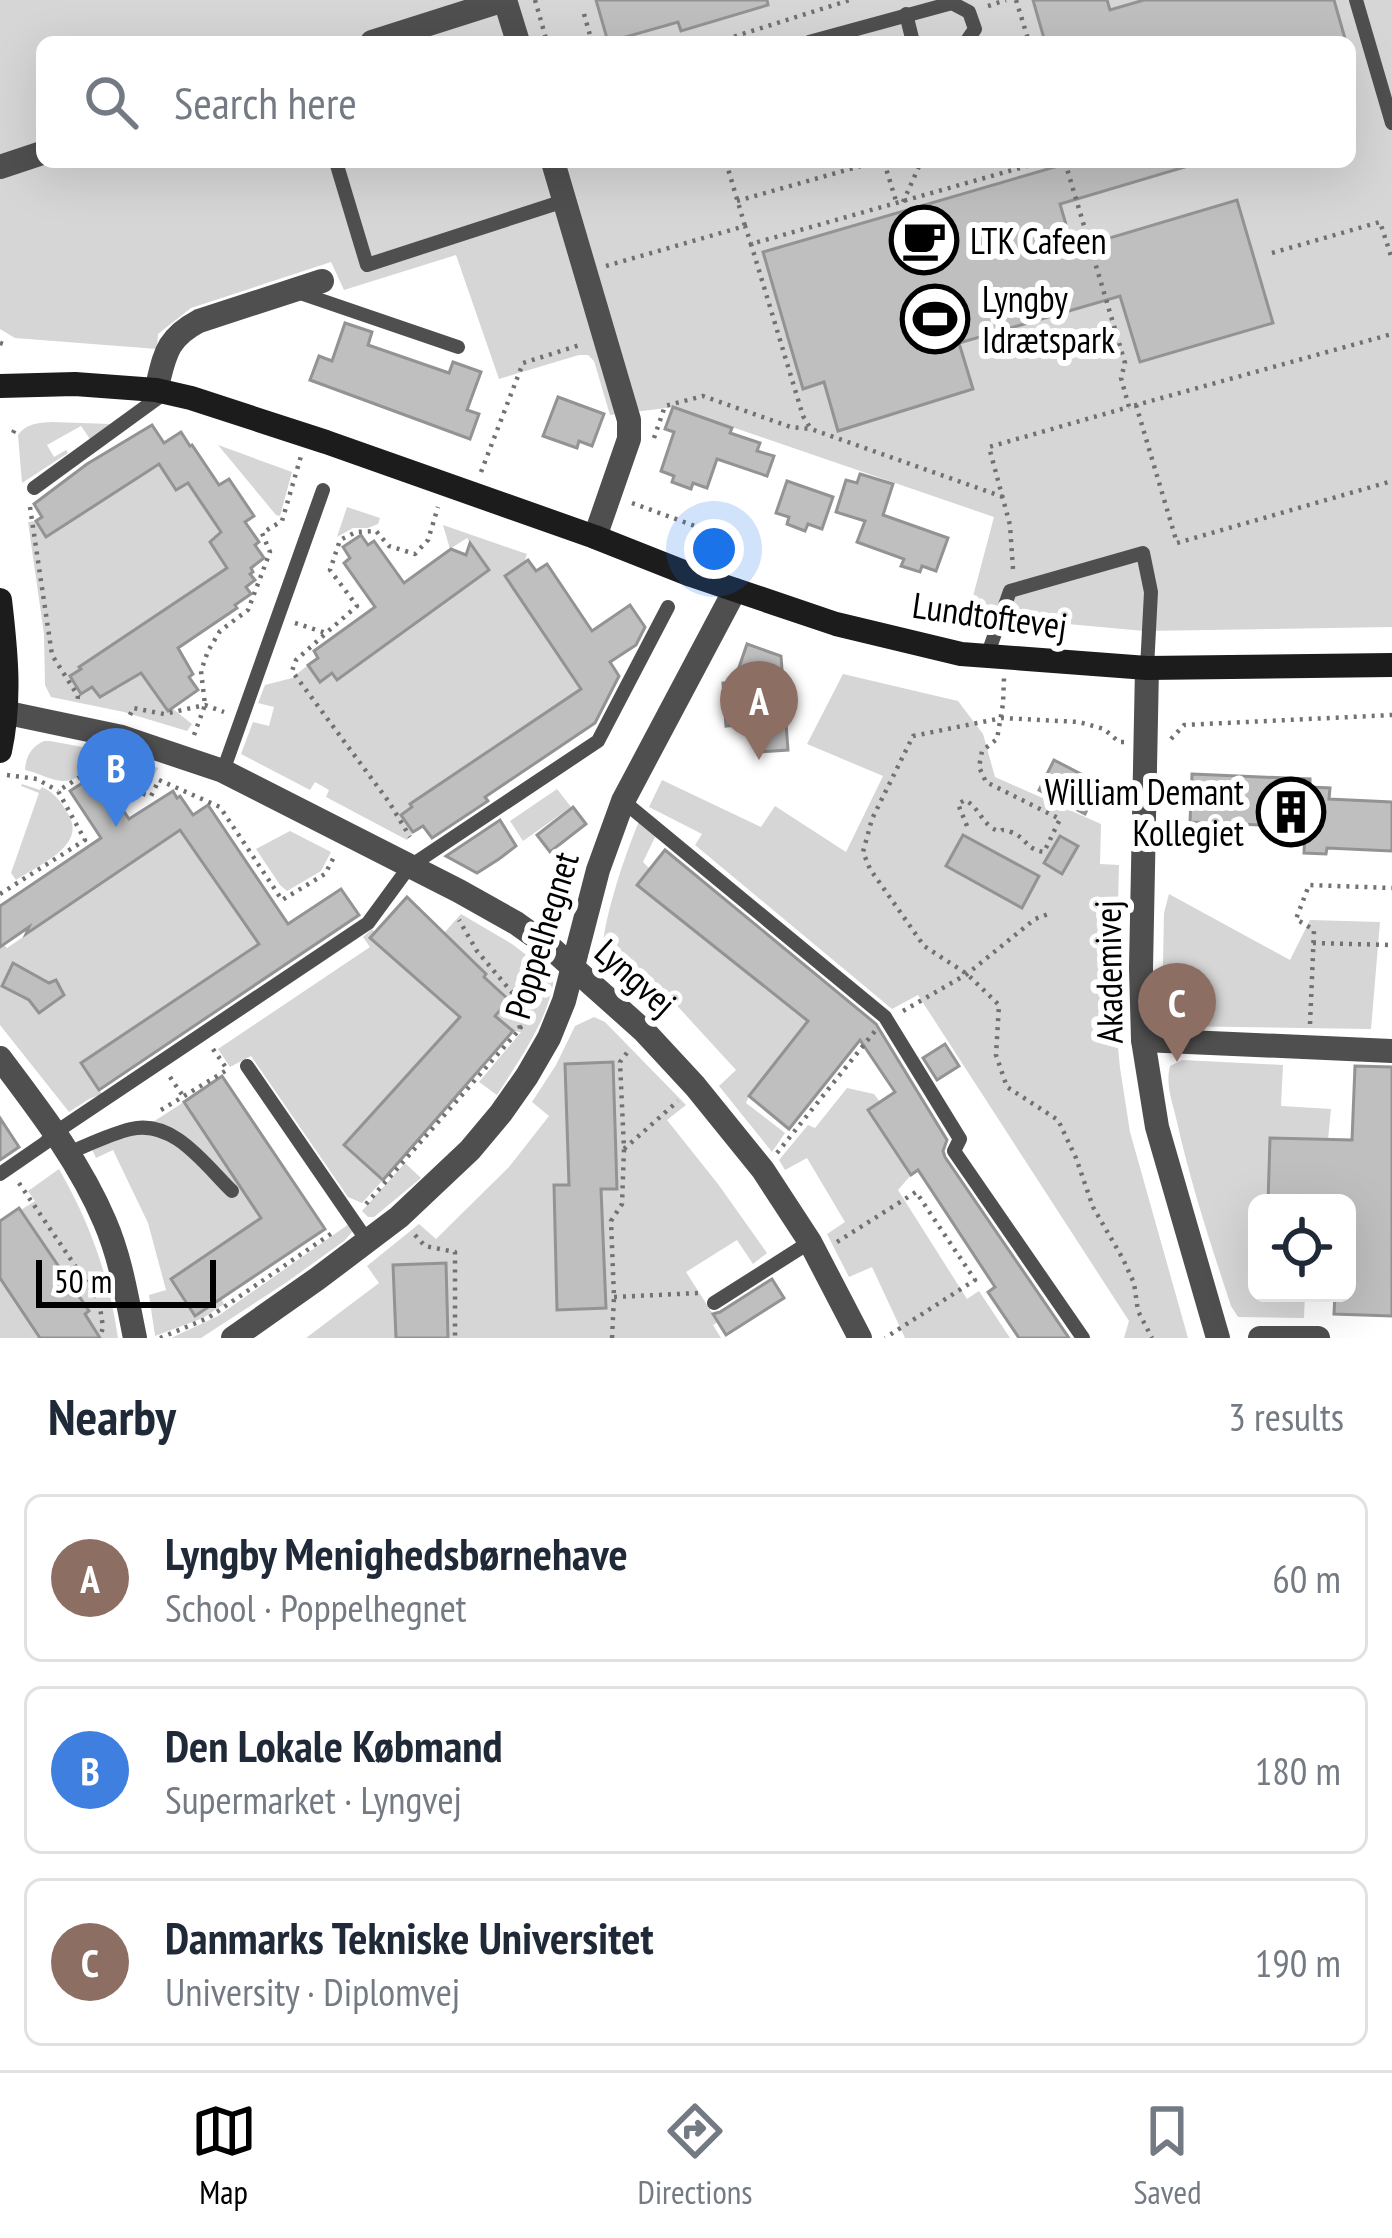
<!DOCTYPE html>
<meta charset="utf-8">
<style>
body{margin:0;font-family:"PT Sans Narrow",sans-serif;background:#f6f6f7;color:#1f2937}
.controls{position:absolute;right:36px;bottom:36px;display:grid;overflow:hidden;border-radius:18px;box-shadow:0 12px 48px #0002}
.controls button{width:108px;height:108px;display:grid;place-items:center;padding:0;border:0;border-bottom:3px solid #e0e1e3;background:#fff;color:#1f2937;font:60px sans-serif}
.scale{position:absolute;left:36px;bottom:30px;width:180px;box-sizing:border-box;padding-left:12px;border:6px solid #000;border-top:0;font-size:33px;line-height:42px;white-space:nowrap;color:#000;-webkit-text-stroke:9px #fff;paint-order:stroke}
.you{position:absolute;left:714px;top:549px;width:42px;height:42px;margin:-30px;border:9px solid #fff;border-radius:50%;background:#1a73e8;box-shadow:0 0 0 18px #1a73e833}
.badge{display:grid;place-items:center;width:78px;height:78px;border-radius:50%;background:#000;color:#fff;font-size:39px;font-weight:700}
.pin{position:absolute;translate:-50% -99px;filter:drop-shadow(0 3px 6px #0008)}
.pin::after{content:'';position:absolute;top:63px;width:42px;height:36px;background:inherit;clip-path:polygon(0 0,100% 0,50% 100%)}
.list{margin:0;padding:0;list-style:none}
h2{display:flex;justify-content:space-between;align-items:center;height:156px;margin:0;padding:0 48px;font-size:51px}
h2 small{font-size:39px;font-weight:400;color:#747a83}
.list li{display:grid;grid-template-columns:78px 1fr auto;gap:36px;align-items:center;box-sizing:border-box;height:168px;margin:0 24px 24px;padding:0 24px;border:3px solid #e0e1e3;border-radius:18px}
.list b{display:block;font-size:45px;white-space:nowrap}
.list p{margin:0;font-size:39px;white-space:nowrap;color:#747a83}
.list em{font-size:39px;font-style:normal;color:#747a83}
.icon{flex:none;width:66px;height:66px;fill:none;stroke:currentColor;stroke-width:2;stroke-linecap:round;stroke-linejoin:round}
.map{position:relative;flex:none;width:1392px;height:1338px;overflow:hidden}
.search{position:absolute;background:#fff;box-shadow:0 12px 48px #0002;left:36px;right:36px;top:36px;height:132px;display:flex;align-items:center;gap:30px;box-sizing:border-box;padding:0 42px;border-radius:18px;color:#747a83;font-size:45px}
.sheet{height:732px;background:#fff}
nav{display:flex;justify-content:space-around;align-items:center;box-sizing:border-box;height:168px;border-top:3px solid #e0e1e3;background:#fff;font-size:33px;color:#747a83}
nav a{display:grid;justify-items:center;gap:6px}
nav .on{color:#000}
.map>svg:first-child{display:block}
.green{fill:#d6d6d6;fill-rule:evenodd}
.building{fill:#bfbfbf;stroke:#939393;stroke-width:3}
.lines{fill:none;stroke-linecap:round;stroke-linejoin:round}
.path{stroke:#717171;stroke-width:4.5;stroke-dasharray:3 6;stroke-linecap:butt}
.lane{stroke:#4f4f4f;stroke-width:14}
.street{stroke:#4f4f4f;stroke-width:24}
.secondary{stroke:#1c1c1c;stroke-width:24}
.labels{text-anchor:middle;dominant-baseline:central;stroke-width:12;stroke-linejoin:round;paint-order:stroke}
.poi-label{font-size:36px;fill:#000;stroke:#fff;text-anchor:start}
.street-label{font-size:36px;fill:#000;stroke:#fff}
</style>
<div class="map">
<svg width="1392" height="1338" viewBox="0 0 1392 1338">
<rect width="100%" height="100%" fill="#fff"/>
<g class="green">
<path d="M0,0H1392V627L1144,631L968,615L994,517L674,407L610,415L594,361L588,355H579L499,379L456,255L344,290L331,262L191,308L158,334L157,349L15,338L0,329ZM42,42H1350V162H42Z"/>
<path d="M52,422L110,424L90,439L81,426L47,445L54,457L66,450L68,453L22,483L18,435C27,423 38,423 52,422Z"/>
<path d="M218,445L292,472L280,516L276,515Z"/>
<path d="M159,464L206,470L217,487L199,499L221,532L210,542L227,568L80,666L81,694L92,687L100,696L115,687L117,689L126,683L124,680L140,670L167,710L172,708L192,724L187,731L124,712L51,697L45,685L44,634L28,522L36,521L47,536Z"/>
<path d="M347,507L380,518L378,524L368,528H353L337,537Z"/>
<path d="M443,525L527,554L524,563L509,573L581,689L410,803L412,807L401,815L413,832L407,840L326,797L329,790L315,782L310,790L241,754L253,722L269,726L274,707L258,703L265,685L292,678L308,665L320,682L332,673L336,679L488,570L467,538L450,549Z"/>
<path d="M843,674L958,701L983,734L995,777L1101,824L1100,864L1119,865L1115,1016L1120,1068L1130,1132L1188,1338H1124L1129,1321L918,995L892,1009L695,845L702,834L649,807L662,780L761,827L775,806L846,852L883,776L807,744Z"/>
<path d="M44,741H50L99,750C94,763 80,782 63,781C52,781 36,772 25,770C26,756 31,747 44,741Z"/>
<path d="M109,753L158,768L147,788L117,779L107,763Z"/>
<path d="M22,784L40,790L42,787C55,793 61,802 68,814C88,845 39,865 16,880L11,873L39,793L21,786Z"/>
<path d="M557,789L571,807L523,841L510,821Z"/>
<path d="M640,819L657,833L643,862L650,869L638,886L808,1021L749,1096L746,1103L785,1133L772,1152L719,1086L736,1070L670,998L654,1013L603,964C597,934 627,849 640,819Z"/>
<path d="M180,830L213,878L244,861L230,901L259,944L82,1062L102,1094L89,1099L69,1112L0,1025V947L4,945L7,948Z"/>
<path d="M290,831L331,852L321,871L287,891L280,885L256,849Z"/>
<path d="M1169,894L1290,960L1310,920L1380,922L1371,1029L1174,1026L1162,1012L1164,913Z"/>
<path d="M461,914L512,944L554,976C551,1016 518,1062 497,1095L479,1082L521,1032L513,1031L495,1016L509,999L484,977L486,973L444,933Z"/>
<path d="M372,929L375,933L371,939L460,1017L345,1146L383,1180L362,1203L348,1197L251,1056L230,1067L218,1049L370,947L363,937Z"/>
<path d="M594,1017L605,1022L686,1105L667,1120L718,1184L767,1253L753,1264L737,1240L686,1272L718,1322L713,1325L721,1338H306L379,1283L367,1266L419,1224L436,1239L509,1167L549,1116L532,1102L556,1065L575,1026Z"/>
<path d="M1182,1060L1283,1065L1281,1106L1331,1109L1328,1140L1270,1138L1268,1203H1257V1293H1305L1304,1318L1238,1317L1231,1306C1211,1245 1191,1185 1177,1122C1173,1104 1165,1085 1170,1066Z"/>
<path d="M847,1088L874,1094L880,1102L868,1111L911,1175L898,1190L967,1299L979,1291L1010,1338H905L872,1267L849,1277L827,1234L845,1222L807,1158L785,1170L779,1160L808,1125L815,1128Z"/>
<path d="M184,1102L261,1218L171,1279L195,1315L221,1298L224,1304L203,1318L155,1336L149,1295L166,1290L148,1223L113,1150L96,1158L92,1149L131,1136Z"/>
<path d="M405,1163L421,1178L374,1217H368L362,1211Z"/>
<path d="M59,1169C90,1223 109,1276 118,1338H96L64,1274L23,1213H16L35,1201L28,1191Z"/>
<path d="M349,1224L353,1231L344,1241L287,1282L201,1338H171L218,1316Z"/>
<path d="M0,1278L40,1338H0Z"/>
</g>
<g class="building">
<path d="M596,0H767L768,5L681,31L678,22L608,42Z"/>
<path d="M1033,0H1107L1110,10L1144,0H1334L1346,42H1045Z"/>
<path d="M1072,162H1185V167L1060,204L1073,249L1237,200L1273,323L1140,362L1120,296L959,343L973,389L838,431L824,382L803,389L763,252Z"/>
<path d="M345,323L372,332L368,345L449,373L453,362L481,372L467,410L479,414L470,439L310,380L319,356L332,361Z"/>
<path d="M558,397L604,414L592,446L579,441L577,448L543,436Z"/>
<path d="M673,407L732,428L730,433L760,443L757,451L774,456L767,476L717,459L707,488L693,483L691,489L672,482L674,476L661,471L674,432L665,429Z"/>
<path d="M152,425L164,443L181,432L190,446L192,445L219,485L229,479L254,516L245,522L259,542L255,545L264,558L251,568L253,572L250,574L255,580L246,587L251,594L235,605L237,608L178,648L193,674L189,677L198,690L168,711L141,673L100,697L92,687L81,694L70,676L81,669L79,667L227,568L210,542L221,532L188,483L176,490L159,464L46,537L36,521L42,517L34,504L87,464Z"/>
<path d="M860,474L893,484L883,515L948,538L936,571L922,566L920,572L901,566L904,559L857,542L865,521L836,512L846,480L857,483Z"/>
<path d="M787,481L833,497L822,529L808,524L805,531L787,524L789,517L776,513Z"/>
<path d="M361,535L368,545L374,541L404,583L451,549L466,555L470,543L489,570L337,680L332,673L320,682L308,665L318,658L314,651L375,607L344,563L350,558L343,547Z"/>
<path d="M528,560L536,571L547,564L592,631L630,605L645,627L636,645L610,662L619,676L595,723L485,797L488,801L432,838L423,826L413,832L401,815L412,807L410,804L581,689L505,576Z"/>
<path d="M747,644L781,656L788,750L759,752L757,723L726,726L723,683L734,682Z"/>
<path d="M1054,760L1100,784L1085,814L1039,790Z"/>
<path d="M98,773L129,819L173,791L177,798L180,796L193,815L208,805L288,924L341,889L359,915L99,1090L81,1063L259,944L180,830L26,934L29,927L0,947V906L101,838L70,791Z"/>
<path d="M1192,774L1310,779V787L1330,788L1329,799L1392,802V851L1327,848L1326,854L1304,853L1305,827L1190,822Z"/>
<path d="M573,807L586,824L550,852L537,835Z"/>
<path d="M500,820L516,846L499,859L477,873L446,856Z"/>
<path d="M963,835L1039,876L1022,908L946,866Z"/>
<path d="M1060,836L1078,846L1062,874L1044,863Z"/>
<path d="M665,850L876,1024L947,1140L943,1151L945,1157L1069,1338H1019L988,1292L995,1287L918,1170L911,1175L868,1110L895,1092L860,1040L789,1129L749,1096L808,1021L637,885Z"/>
<path d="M407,897L486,974L484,977L509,1000L495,1016L513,1031L383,1180L344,1145L460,1017L370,938Z"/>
<path d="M13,963L49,983L56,980L64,995L39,1013L29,1000L2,986Z"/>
<path d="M945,1044L959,1066L937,1080L923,1058Z"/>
<path d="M613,1062L617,1189H601L606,1308L557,1310L554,1185H569L565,1064Z"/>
<path d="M1355,1066L1392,1067V1316L1334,1314L1335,1293H1347V1203H1268L1270,1138L1352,1140Z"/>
<path d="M222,1076L325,1229L195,1316L171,1279L261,1218L184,1102Z"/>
<path d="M0,1118L19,1147L0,1160Z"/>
<path d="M19,1208L89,1311L85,1314L100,1338H40L0,1278V1221Z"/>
<path d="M446,1263L448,1338H396L393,1265Z"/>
<path d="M772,1279L784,1298L726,1335L713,1314L720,1312Z"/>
</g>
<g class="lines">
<g class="path">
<path d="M535,0L547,42"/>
<path d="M1016,0L1029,42"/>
<path d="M988,6L1006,0"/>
<path d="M584,14L592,42"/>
<path d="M717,42L850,0"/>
<path d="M726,162L745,226"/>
<path d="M884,162L897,204"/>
<path d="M1065,162L1125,363L1121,378L1129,407L1392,334"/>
<path d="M737,201L875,162"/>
<path d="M903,202L921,162"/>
<path d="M1272,253L1380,222L1392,259"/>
<path d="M606,266L745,226L751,244"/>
<path d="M0,343L3,344"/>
<path d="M1136,405L1177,543L1392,481"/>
<path d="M13,433L16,427"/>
<path d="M654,438L665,406L703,396L791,427L811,429"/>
<path d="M481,472L523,363L583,344"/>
<path d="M1003,497L811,429L803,416L751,244L1041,162"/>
<path d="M632,503L706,530"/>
<path d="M30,507L52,655L78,696L77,702"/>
<path d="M1013,569L1010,525L989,447L1129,407"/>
<path d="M295,623L326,633L357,606L330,570L340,540L356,532L376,531L389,546L415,554L428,540L438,507"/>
<path d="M324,635L296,660L292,671L389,802L410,837"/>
<path d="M130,715L133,708L164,714L205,705L224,712"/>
<path d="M194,735L205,705L201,671L208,651L220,631L248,610L270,552L262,533L282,521L301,456"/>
<path d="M1171,739L1184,725L1392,715"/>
<path d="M1124,742H1119L1104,729L1079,722L1002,718L913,736L872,819L863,852L870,869L924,946L967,974L999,1005L996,1055L1007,1087L1058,1120L1076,1158L1093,1207L1123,1259L1134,1283L1138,1311L1152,1338"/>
<path d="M102,763L119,787L151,796L158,782"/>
<path d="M7,775L37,779L58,791"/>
<path d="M159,780L220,807L282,900L325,874L335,855"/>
<path d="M967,826L958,804L965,800C978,807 981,820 992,828C1006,836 996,826 1011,832C1026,837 1026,850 1044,852L1060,819L986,782L979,767L982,751L997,739L1003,704L1004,678"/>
<path d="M0,894L85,840L58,791L102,763L104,755"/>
<path d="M1313,943L1392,945"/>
<path d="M903,1011L967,974L1035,919L1051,913"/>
<path d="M1310,1024L1314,930L1296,919L1309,885L1392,888"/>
<path d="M520,1029L543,973"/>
<path d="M213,1049L227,1069"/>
<path d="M170,1077L183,1096"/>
<path d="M161,1110L227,1070"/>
<path d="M624,1149L678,1101"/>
<path d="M777,1153L875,1031"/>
<path d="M19,1183L99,1301L103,1327L100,1338"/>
<path d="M366,1204L520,1029L515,996L477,951L459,920"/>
<path d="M415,1235L425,1246L455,1252V1338"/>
<path d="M837,1242L916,1192L975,1280L885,1338"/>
<path d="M614,1297L699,1293"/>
<path d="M160,1338L208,1318L335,1231"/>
<path d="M612,1338L614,1297L611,1221L622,1204L624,1149L620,1062L629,1050"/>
</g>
<g class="lane">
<path d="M1356,0L1392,123"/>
<path d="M906,14L913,42"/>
<path d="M809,42L952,3L969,12L975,29L966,42"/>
<path d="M336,162L367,265L564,201"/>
<path d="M297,292L458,347"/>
<path d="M34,488L166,392"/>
<path d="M987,656L1010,591L1143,553L1151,592L1147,668"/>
<path d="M223,771L323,490"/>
<path d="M623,801L885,1017L960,1139L954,1151L1083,1338"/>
<path d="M247,1066L368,1242"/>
<path d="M68,1153C88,1145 110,1134 131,1129C174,1119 205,1165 232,1191"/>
<path d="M0,1174L45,1143L56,1132L368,923L409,867L598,741L668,607"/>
<path d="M714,1303L810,1242"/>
</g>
<g class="street">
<path d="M505,0L518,42"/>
<path d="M372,42L504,0"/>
<path d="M553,162L629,420V439L595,537"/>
<path d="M0,167L42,153"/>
<path d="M156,390C165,356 165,339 199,321L322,281"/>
<path d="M1147,668L1141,968L1143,1040L1157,1127L1218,1338"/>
<path d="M8,713L122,737L223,771L459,891L516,923L551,948L644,1031L695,1086L763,1170L810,1242L860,1338"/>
<path d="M1143,1040L1392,1051"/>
<path d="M0,1058C39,1110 79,1161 105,1222C121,1259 127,1299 135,1338"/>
<path d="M233,1338L317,1279L399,1217L470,1150L501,1113L527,1076L549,1038L564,1001L598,870L623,801L735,590"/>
<path d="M1260,1338H1318"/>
</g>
<g class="secondary">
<path d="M0,386L75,384L156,390L191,398L326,442L595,537L691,575L836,624L961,654L1147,668L1392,665"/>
<path d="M0,600C6,651 11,700 0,751"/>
</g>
</g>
<defs>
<symbol id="cafe-ring" viewBox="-11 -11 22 22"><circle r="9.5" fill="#fff" stroke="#000" stroke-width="1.5"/><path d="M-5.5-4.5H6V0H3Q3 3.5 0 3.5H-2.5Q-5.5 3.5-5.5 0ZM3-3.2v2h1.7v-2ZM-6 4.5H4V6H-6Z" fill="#000"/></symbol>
<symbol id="stadium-ring" viewBox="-11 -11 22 22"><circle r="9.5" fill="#fff" stroke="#000" stroke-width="1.5"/><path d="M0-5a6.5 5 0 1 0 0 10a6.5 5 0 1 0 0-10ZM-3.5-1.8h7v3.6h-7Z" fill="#000"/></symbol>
<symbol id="building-ring" viewBox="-11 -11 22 22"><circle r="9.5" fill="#fff" stroke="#000" stroke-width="1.5"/><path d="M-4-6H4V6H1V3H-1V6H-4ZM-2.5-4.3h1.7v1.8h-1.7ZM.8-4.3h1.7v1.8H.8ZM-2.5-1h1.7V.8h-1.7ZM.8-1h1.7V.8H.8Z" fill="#000"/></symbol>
</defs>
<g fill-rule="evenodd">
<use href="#cafe-ring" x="886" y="202" width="76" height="76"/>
<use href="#stadium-ring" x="897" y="281" width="76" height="76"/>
<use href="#building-ring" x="1253" y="774" width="76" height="76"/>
</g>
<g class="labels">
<g class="poi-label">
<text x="970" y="240">LTK Cafeen</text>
<text x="982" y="298">Lyngby<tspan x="982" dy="41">Idrætspark</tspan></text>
<text x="1244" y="791" text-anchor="end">William Demant<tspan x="1244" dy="41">Kollegiet</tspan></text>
</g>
<g class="street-label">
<text transform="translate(990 615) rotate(8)">Lundtoftevej</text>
<text transform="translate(541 935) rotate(-73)">Poppelhegnet</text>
<text transform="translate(1108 972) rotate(-91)">Akademivej</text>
<text transform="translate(636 977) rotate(42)">Lyngvej</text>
</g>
</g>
</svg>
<div class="controls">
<button><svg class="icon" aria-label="locate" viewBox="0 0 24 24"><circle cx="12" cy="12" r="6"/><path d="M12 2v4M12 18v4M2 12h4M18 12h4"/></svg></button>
</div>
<div class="scale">50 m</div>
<div class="you"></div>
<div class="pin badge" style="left:759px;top:760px;background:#8d6e63">A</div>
<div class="pin badge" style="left:116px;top:827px;background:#3f7fe0">B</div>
<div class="pin badge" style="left:1177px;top:1062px;background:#8d6e63">C</div>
<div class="search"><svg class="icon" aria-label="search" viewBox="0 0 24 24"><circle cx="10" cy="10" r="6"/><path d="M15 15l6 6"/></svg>Search here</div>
</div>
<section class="sheet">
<h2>Nearby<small>3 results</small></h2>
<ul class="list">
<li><span class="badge" style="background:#8d6e63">A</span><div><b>Lyngby Menighedsbørnehave</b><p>School · Poppelhegnet</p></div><em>60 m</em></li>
<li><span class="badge" style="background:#3f7fe0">B</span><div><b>Den Lokale Købmand</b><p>Supermarket · Lyngvej</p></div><em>180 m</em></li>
<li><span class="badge" style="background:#8d6e63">C</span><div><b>Danmarks Tekniske Universitet</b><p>University · Diplomvej</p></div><em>190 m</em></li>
</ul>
</section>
<nav>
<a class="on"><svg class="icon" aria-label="map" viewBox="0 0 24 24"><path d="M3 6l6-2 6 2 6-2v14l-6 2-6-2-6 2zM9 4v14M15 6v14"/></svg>Map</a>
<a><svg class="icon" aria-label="directions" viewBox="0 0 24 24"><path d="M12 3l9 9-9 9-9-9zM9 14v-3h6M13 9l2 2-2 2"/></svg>Directions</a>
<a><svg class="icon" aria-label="saved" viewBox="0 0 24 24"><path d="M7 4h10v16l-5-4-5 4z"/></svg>Saved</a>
</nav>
